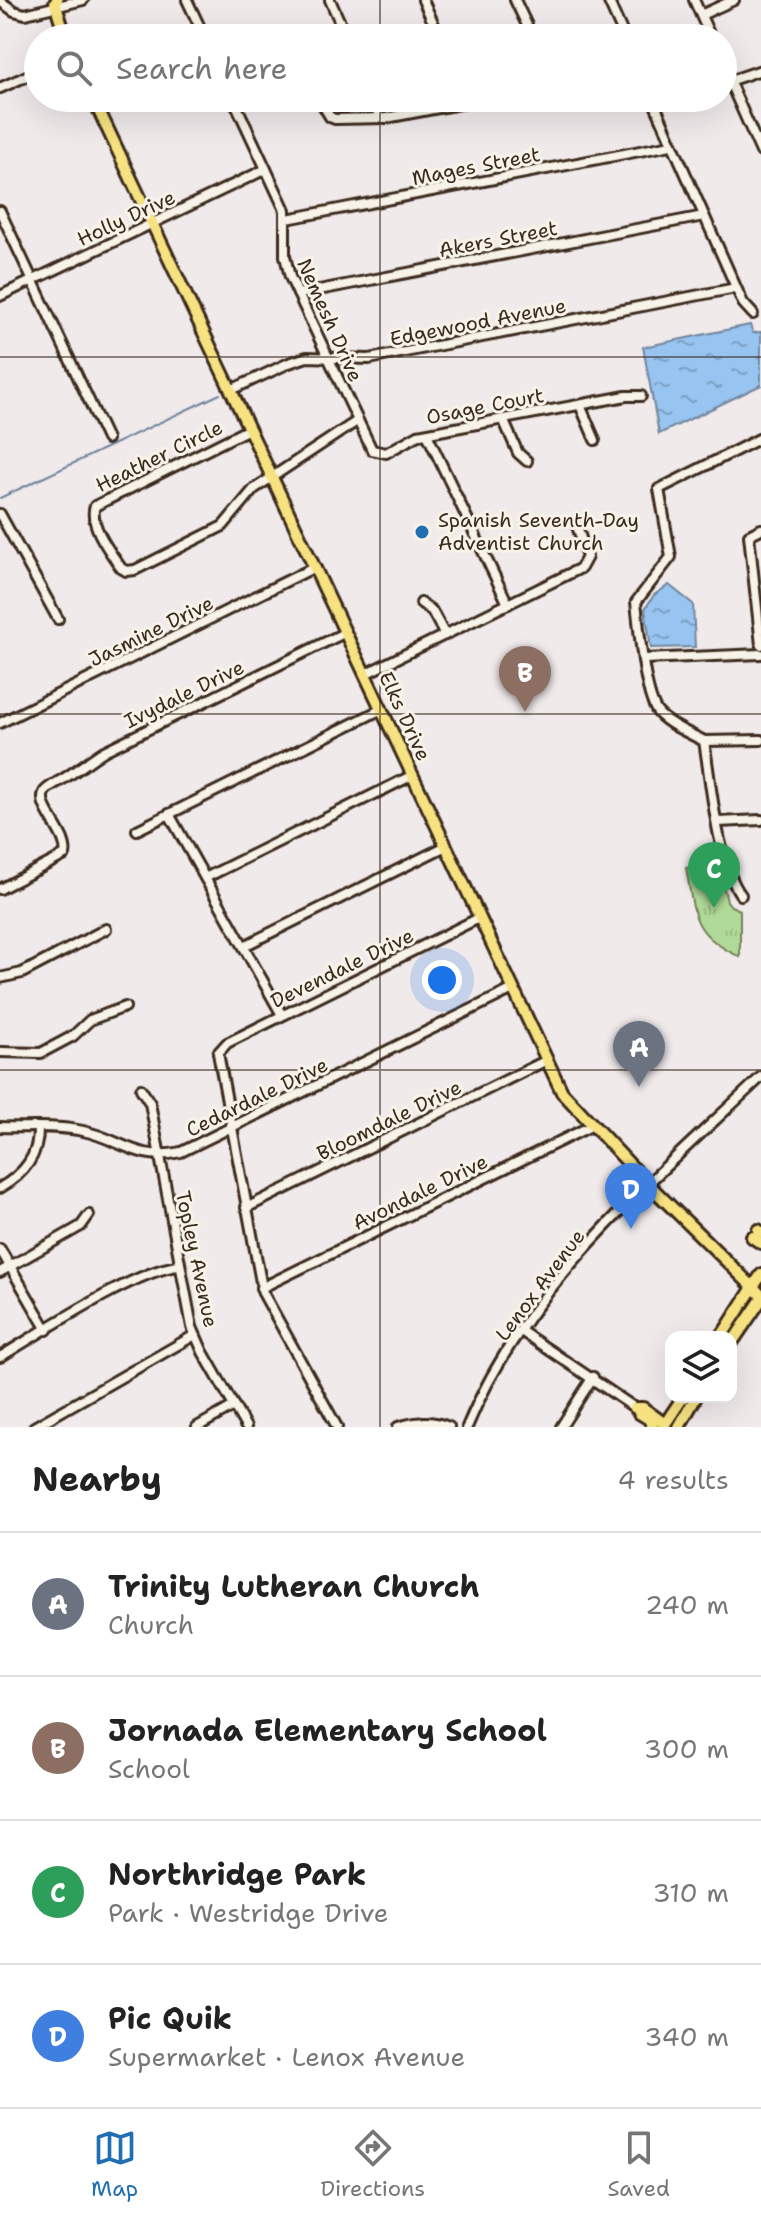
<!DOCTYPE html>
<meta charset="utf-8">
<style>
body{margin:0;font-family:"Shantell Sans",sans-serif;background:#f2f2f2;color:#222}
.controls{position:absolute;right:24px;bottom:24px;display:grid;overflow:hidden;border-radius:16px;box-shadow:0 8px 32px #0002}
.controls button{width:72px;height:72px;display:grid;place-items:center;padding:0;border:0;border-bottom:2px solid #e0e0e0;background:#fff;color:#222;font:40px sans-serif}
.you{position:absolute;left:442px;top:980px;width:28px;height:28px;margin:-20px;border:6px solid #fff;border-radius:50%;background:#1a73e8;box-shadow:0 0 0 12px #1a73e833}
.badge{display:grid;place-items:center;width:52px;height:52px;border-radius:50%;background:#1f6fb2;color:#fff;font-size:26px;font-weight:700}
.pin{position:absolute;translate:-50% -66px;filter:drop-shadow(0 2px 4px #0008)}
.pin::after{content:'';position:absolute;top:42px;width:28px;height:24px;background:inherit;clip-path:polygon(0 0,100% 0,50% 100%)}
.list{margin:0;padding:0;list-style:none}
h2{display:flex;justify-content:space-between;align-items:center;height:104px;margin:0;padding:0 32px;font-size:34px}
h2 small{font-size:26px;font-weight:400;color:#767676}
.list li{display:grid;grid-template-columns:52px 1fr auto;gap:24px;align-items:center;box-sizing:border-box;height:144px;padding:0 32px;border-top:2px solid #e0e0e0}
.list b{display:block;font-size:30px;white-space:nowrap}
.list p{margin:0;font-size:26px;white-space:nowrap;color:#767676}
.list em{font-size:26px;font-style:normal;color:#767676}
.icon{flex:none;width:44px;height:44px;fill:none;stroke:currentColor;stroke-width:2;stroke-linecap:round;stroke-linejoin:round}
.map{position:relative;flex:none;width:761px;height:1427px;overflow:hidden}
.search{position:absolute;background:#fff;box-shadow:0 8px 32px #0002;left:24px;right:24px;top:24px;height:88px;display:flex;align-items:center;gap:20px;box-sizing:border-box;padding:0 28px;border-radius:44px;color:#767676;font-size:30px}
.sheet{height:680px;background:#fff}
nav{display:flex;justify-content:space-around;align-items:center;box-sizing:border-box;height:112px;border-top:2px solid #e0e0e0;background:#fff;font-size:22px;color:#767676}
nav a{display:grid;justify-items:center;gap:4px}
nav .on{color:#1f6fb2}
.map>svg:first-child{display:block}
.park{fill:url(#park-tufts);stroke:#76825b;stroke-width:2}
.water{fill:url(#water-ripples);stroke:#72869d;stroke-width:2}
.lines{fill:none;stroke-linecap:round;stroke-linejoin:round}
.stream{stroke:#72869d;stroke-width:2}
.minor-casing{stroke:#3b2a1e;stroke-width:14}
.major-casing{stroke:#3b2a1e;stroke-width:16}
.minor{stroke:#f7f3e8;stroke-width:8}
.major{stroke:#f6e281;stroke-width:10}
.grid{fill:none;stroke:#3b2a1e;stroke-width:2;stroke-opacity:0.55}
.poi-dot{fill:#1f6fb2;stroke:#f7f3e8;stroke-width:3}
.labels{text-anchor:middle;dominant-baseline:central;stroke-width:6;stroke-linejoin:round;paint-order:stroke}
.street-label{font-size:20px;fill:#3b2a1e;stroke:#f7f3e8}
.poi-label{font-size:20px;fill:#3b2a1e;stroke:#f7f3e8;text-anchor:start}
</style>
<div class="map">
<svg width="761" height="1427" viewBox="0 0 761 1427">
<defs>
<pattern id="park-tufts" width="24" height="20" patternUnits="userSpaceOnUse" patternTransform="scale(2)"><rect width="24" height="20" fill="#b0da98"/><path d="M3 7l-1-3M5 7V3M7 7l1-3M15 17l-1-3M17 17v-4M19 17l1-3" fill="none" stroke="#98bb83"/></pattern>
<pattern id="water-ripples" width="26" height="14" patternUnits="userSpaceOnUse" patternTransform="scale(2)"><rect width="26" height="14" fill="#97c4f1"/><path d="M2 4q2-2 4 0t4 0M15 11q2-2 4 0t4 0" fill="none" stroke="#7c9fc3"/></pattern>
</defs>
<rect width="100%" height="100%" fill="#f0eaeb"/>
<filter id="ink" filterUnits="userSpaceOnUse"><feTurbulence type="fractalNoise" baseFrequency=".0125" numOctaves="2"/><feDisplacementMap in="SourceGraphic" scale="16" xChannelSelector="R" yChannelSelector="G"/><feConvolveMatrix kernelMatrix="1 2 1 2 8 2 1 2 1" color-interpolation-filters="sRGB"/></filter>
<g filter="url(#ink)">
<path class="park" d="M717,861L727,901L731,906L740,910V957C691,934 695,916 686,868Z"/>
<g class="water">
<path d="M750,325L753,333L761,332V385L659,434L643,347Z"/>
<path d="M669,585L693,604L695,647L651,648L645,609L654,595Z"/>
</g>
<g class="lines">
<path class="stream" d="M0,498L220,394"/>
<defs>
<g id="minor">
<path d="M187,0L205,38"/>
<path d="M330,0L347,38"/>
<path d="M423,0L440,38"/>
<path d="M515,0L533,38"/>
<path d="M608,0L625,38"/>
<path d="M694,0L711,38"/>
<path d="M0,1L14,11L25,14L83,0"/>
<path d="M701,15L734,0"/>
<path d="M723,67L761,152"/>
<path d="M729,81L761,70"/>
<path d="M0,88L38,71"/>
<path d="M233,98L285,210V256L290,277L372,450L386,453L418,435L626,396H641"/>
<path d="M374,98L379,118"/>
<path d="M652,98L743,303L753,314"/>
<path d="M324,107L330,117L335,119L386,118L491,98"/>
<path d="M0,211L107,439"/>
<path d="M287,219L671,145"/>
<path d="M298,294L704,216"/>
<path d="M0,296L266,169"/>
<path d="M231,390L289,363L307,357L369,359L736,288"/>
<path d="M580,405L595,440"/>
<path d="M503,419L518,453L527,461"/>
<path d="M249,429L95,506C88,524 111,553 121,568L126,571L135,570L223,526L254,489L357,421"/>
<path d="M427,434L508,604"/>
<path d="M0,514L58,619"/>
<path d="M761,529L749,535L761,645"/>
<path d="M421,603L432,611L445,635"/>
<path d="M644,659L761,654"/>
<path d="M365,674L581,568L587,557L577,526"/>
<path d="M0,723L315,567"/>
<path d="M704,741L761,740"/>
<path d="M169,814L282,1015"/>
<path d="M718,822L761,820"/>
<path d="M137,830L382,709"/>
<path d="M205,878L413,775"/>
<path d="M0,889L65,855C70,834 34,806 45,791C47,788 53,785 56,783C73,774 88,761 104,751L346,632"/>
<path d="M741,895C717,863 711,782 704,741C689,733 671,726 659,714C644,698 639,626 636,602L671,557L659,489L761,438"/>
<path d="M244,946L446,846"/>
<path d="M0,978L22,973L106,929"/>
<path d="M0,1052L41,1053L73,1036L90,1020L125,1007"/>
<path d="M141,1089L150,1103L192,1327L203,1352L246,1427"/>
<path d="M0,1127C27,1128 56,1125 83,1131C122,1139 135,1162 181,1152L513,989"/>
<path d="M0,1188C24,1174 39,1156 38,1128"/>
<path d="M246,1208L547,1060"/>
<path d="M0,1249L47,1330"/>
<path d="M0,1272L81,1226L89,1215"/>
<path d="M261,1288L593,1125"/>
<path d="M521,1331L635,1408"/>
<path d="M0,1357C40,1333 137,1269 179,1266"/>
<path d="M34,1427L195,1335"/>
<path d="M197,1427L234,1406"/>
<path d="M337,1427L263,1293L218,1053L227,1043L479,918"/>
<path d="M398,1427C416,1421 431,1420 449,1427"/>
<path d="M467,1427C526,1284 652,1181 761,1077"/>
<path d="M561,1427L593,1377"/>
</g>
<g id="major">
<path d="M57,0L55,3L66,38"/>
<path d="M93,98L562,1092L648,1184L761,1295"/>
<path d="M758,1230L761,1232"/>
<path d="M752,1237L761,1243"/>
<path d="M721,1337L761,1275"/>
<path d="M731,1344L761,1300"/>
<path d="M635,1408H643L665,1424"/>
<path d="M639,1413L649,1419L653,1427"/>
<path d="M663,1427L683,1397"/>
<path d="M679,1427L696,1397"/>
</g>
</defs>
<use href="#minor" class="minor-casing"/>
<use href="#major" class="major-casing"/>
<use href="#minor" class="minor"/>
<use href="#major" class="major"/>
</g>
</g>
<path class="grid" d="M380,0V38M380,98V1427M0,357H761M0,714H761M0,1070H761"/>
<circle class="poi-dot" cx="422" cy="532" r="8"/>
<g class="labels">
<g class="street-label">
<text transform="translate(476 166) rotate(-11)">Mages Street</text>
<text transform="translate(126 218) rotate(-25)">Holly Drive</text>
<text transform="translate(498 239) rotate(-11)">Akers Street</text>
<text transform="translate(330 320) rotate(66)">Nemesh Drive</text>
<text transform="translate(478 322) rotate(-11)">Edgewood Avenue</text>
<text transform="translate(485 406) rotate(-11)">Osage Court</text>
<text transform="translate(159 456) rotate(-26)">Heather Circle</text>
<text transform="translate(151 631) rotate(-26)">Jasmine Drive</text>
<text transform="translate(184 694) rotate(-26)">Ivydale Drive</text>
<text transform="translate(405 716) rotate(65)">Elks Drive</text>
<text transform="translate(342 968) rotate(-26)">Devendale Drive</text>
<text transform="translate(257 1097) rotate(-26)">Cedardale Drive</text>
<text transform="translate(389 1120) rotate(-26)">Bloomdale Drive</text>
<text transform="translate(420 1192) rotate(-26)">Avondale Drive</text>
<text transform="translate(197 1259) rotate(78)">Topley Avenue</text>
<text transform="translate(540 1285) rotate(-53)">Lenox Avenue</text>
</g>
<g class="poi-label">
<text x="438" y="520">Spanish Seventh-Day<tspan x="438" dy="23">Adventist Church</tspan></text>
</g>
</g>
</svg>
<div class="controls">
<button><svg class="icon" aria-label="layers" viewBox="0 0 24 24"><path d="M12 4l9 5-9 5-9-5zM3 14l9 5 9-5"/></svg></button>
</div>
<div class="you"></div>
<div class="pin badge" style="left:639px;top:1087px;background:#6b7280">A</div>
<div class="pin badge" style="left:525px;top:712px;background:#8d6e63">B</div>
<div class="pin badge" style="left:714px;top:908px;background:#2e9e5b">C</div>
<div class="pin badge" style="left:631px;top:1229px;background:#3f7fe0">D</div>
<div class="search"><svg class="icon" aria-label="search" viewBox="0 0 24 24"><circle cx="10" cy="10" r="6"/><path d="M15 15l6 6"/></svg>Search here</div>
</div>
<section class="sheet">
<h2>Nearby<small>4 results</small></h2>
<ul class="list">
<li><span class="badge" style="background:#6b7280">A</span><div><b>Trinity Lutheran Church</b><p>Church</p></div><em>240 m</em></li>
<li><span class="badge" style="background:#8d6e63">B</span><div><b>Jornada Elementary School</b><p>School</p></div><em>300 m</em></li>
<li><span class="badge" style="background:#2e9e5b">C</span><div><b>Northridge Park</b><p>Park · Westridge Drive</p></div><em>310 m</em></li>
<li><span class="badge" style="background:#3f7fe0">D</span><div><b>Pic Quik</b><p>Supermarket · Lenox Avenue</p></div><em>340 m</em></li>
</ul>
</section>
<nav>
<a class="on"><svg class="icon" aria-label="map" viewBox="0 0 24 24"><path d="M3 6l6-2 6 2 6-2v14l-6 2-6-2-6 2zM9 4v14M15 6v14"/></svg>Map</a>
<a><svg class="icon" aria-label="directions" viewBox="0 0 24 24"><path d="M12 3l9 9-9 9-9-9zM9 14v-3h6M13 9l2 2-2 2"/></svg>Directions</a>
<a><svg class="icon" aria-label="saved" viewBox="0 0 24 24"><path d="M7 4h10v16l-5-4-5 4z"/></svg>Saved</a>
</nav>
